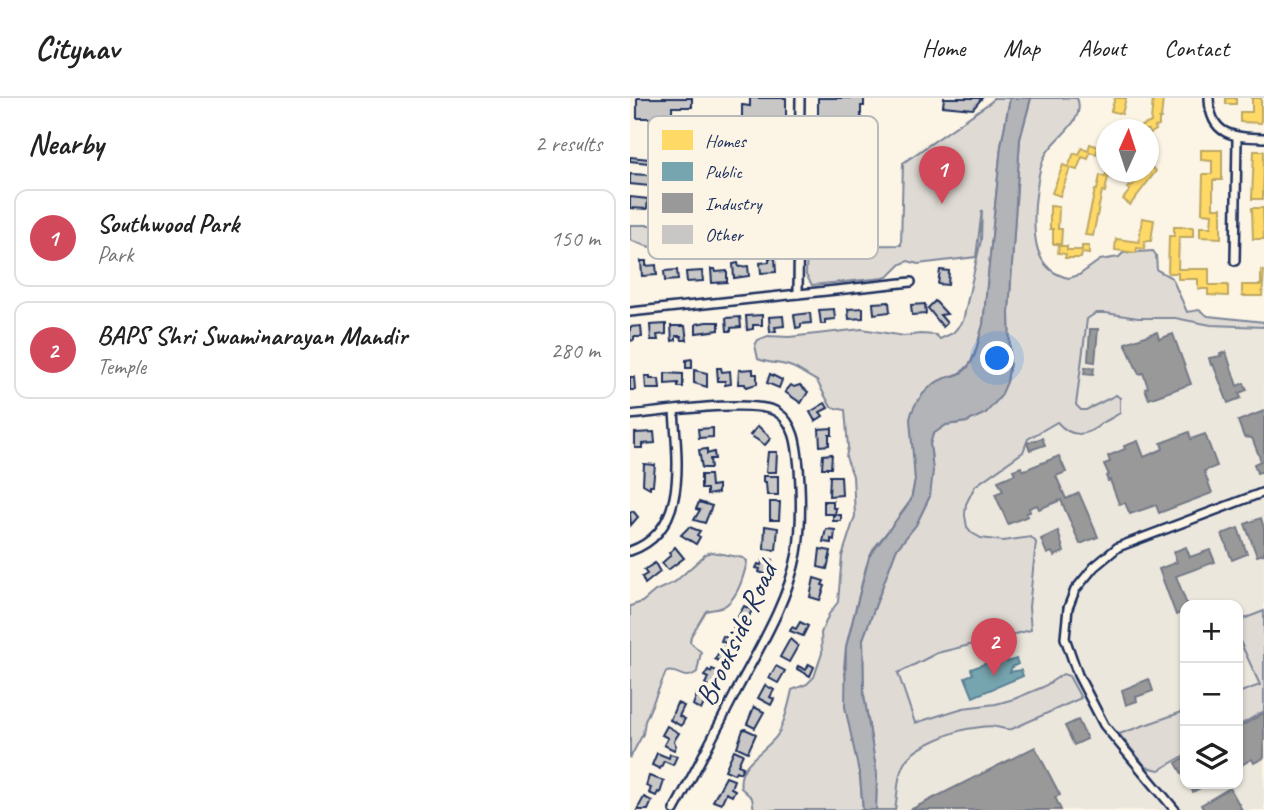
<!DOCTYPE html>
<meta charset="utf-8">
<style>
body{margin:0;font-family:Caveat,sans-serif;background:#f2f2f2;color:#222}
.controls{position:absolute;right:21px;bottom:21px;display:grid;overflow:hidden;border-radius:14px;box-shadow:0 2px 5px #0004}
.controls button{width:63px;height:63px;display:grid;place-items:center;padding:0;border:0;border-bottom:2px solid #e0e0e0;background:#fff;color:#222;font:35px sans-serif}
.compass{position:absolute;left:466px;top:21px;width:63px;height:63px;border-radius:50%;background:#fff;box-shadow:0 2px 5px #0004;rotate:3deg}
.you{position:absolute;left:368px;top:261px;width:24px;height:24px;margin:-18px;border:5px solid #fff;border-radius:50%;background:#1a73e8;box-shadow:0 0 0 10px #1a73e833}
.badge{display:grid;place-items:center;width:46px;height:46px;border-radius:50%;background:#d1495b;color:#fff;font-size:23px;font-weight:700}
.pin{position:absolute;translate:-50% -58px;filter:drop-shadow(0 2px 4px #0008)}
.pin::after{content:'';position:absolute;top:37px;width:24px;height:21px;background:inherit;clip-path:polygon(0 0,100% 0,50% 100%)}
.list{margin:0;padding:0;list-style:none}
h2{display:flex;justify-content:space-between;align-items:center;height:91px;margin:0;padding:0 28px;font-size:30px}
h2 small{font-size:23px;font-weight:400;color:#767676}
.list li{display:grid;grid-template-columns:46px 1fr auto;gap:21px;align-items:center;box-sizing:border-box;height:98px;margin:0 14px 14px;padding:0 14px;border:2px solid #e0e0e0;border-radius:14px}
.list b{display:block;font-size:26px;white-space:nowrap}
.list p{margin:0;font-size:23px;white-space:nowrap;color:#767676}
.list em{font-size:23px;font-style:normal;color:#767676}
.icon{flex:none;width:38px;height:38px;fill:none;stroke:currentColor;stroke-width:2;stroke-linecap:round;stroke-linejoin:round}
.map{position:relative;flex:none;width:634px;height:712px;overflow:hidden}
header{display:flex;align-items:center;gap:42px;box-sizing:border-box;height:98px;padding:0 35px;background:#fff;border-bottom:2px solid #e0e0e0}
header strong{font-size:33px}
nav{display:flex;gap:38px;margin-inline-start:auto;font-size:24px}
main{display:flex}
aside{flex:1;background:#fff}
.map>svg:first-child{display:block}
.built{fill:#ece7dc}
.green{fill:#dfdbd4;stroke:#7d8599;stroke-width:2}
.water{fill:#b2b4b8;stroke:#767f94;stroke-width:2}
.homes{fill:#ffd966;stroke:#bba664;stroke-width:2}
.public{fill:#76a5af;stroke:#5b8297;stroke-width:2}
.industry{fill:#999;stroke:#737987;stroke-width:2}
.building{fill:#c8c7c6;stroke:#1b2f5e;stroke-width:2}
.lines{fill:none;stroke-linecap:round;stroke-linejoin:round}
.street-casing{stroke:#1b2f5e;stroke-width:12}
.street{stroke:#fcf5e5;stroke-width:7}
.labels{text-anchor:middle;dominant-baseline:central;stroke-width:7;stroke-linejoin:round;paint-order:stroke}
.street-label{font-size:30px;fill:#1b2f5e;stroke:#fcf5e5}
.key{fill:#fcf5e5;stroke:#b8babc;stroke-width:2}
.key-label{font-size:19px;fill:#1b2f5e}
</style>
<header>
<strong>Citynav</strong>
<nav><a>Home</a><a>Map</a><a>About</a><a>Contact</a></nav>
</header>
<main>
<aside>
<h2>Nearby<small>2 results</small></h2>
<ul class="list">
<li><span class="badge">1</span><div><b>Southwood Park</b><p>Park</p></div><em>150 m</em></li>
<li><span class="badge">2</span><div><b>BAPS Shri Swaminarayan Mandir</b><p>Temple</p></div><em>280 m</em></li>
</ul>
</aside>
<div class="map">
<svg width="634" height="712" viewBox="0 0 634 712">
<rect width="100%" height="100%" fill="#fcf5e5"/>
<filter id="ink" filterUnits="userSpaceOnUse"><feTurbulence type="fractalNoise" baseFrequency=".0143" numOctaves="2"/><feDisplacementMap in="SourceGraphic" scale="14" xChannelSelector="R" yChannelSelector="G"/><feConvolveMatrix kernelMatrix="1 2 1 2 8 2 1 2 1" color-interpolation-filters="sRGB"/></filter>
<g filter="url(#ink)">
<g class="built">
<path d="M466,215L634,229V513L608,523V507H555V613L490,636L543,663L555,657V686H608V628L634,613V712H265L269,681L274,665L281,656L302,645L340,630L364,628L374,632L382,631L447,603L451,598L439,578L433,576L413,589L384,601L366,606L333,610L285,625L268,575L307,555L396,534L402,530L399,509L403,459L407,449L393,440L373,443L346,438L338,429L336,406L345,388L393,354L398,341L412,334L417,328L427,324L446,338L467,331L491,312L490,300L482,298L478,302L456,312H451L446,307L457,221Z"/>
<path d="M608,539L630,587L608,595Z"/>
</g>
<g class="green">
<path d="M363,0H380L371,48L353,227C343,256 347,273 313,281L284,363L285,382L281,402L276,411L244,450L236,469L216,549L214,569L230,679L233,712H124L122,700L111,690C106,664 138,653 148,636C155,623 159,606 162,592L177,586L184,579L192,555L191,535L199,516L208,504L212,458L225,418L223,378L216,359L218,349L215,312L201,309L187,283C181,280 166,270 162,269C150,264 139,266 128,261L125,247L128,242L138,238L159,239L232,231L274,238L290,236L306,237L310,241L323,235L333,223L351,142L352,112L346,159L288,166L278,163L271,166L259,178L254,180L182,187L176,177L177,148L271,147L273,65L362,3Z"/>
<path d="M401,0H447C457,24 424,39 415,58C408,72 407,90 405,106C403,136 403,173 439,180L449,177L470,162L489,159L493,155L523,153L526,157L527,172L542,180L557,214L569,212L578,218L634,224V229L581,227L545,220H508L476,215H466L457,221L446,307L451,312H456L486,297L490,300V315C484,319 477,322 471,326C456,339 441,340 427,324L398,341L393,354L345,388L336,406L335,417L337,429L342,435L351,440L373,443L401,439L406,444L399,509L401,532L307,555L268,575L285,625L333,610L366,606L384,601L413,589L433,576L439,578L451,600L382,631C375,632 373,630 366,629C360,627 351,629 344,630C328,631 283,649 275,664C267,677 268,696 265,712H246L247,677L234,597L233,541L266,452L286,427L300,398L302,361L300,346L303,336L316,327L337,324L377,284L380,264L379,214L390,41Z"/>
<path d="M48,36H90L94,39L96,80L100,94L96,104L98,139L96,148L86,149L47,147C30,155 16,148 0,142V127H31L43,56L41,41L42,37Z"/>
<path d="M82,454L113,460L117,463C114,478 107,501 93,509C87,512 82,511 76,513L61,538L60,544L71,554L67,574C52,585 50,570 36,574L15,623L13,636L0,660V508L12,504L25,493L45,484L76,456Z"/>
<path d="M634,513V613L608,628V595L630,587L608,539V523Z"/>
<path d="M555,613V657L529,672L516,669L489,636Z"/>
</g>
<path class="water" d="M380,0H401L390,41L379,214L380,264L377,284L371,298L356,315L337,324L316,327L303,336L300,346L303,373L300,398L286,427L266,452L233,541L234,597L247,677L246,712H233L230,679L215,609L216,549L239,459L281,402L285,382L280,321C283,304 299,286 315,280C322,278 329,278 335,272C347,261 348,242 353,227L371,48Z"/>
<g class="homes">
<path d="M485,0H496L492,16L481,13Z"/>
<path d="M523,0H533L531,21H529V28L525,29L526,32L519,36V32H503L521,24Z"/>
<rect x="596" y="0" width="10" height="6"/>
<path d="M622,0H631V25L610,24V14H622Z"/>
<path d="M460,46L469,49L466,56L460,54L458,61L452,59L447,72L440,70L430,98L422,95L433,67L438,69L444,55L449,57L452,50L458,53Z"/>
<path d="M571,52H592V82H583V110H591V140L570,139V129H581L582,116L572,115L573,76H582V63L571,62Z"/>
<path d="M624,53H634L633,101H622Z"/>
<path d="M519,67L526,73L500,107L493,101L500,92L497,90L499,88L501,89L505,84L507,75L509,76L512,74H519Z"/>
<path d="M477,72L484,74L483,80L478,79L475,94L472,93L463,138L455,137L465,92H467L470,77L475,79Z"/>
<path d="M420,108L429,109L428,131H432L431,148H437V152H452V148H459V156L452,155L451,160H435L436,156L428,155L429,146H423V131H420Z"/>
<path d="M622,110H633L634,141H623Z"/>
<path d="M512,120L524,122L521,143H515L514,151L507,150L506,155L485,152L486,141L509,144Z"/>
<path d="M544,129H563V139H549L548,171H579V187H598V198L578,197V191H568V181H548V175H538L539,138H544Z"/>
<path d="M631,172L634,173L632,198H612V187H631Z"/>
</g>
<path class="public" d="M375,558L377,564L386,561L388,566L382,569L380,574L391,572L393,578L343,599L335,579L343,576L341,571Z"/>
<g class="industry">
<path d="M460,231H468L465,264L458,263Z"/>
<path d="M527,234L529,241L543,236L561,286L519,301L515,291L518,289L513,275L509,276L495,245Z"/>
<path d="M596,254L607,288L614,285L617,292L609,295L611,300L598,305L583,266L581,267L579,260L591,258L590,256Z"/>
<path d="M455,269L464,270L463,277L454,276Z"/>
<path d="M634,313V373L627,375L624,366L631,363L622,340L614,339L608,323Z"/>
<path d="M559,334L561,341L575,336L587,368L574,373L582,395L529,415L526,407L500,416L495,405L489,406L480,382L478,383L476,378L479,377L474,366L480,364L478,358L495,351L494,348L508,343L514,359L533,351L531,345Z"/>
<path d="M412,340L415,347L400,352L397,345Z"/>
<path d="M429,358L436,374L426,378L436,401L449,395L468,439L450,446L431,402L409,411L407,407L399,410L400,414L396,415L398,418L378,426L365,396L373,393L368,383L385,376L383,372L391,369L392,372L397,371Z"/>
<path d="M631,420L634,430V456L627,458L615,426Z"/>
<path d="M608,430L617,456L602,462L592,436Z"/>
<path d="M428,433L434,454L424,458L422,454L417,456L411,441Z"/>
<path d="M556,449L560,459L580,452L585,464L546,478L557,507H555V513L546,517L529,471L547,464L543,454Z"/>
<path d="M519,581L523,593L506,599L507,603L496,607L492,592Z"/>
<path d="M634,615V660L624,665L622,661L608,669V630Z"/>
<path d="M448,622L457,641L444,647L435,628Z"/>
<path d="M405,649L430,697L425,699L431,712H280Z"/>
<path d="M555,659V681L546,665Z"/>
<path d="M558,686H577L563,694Z"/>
<path d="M600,690L612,712H574L571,707Z"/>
</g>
<g class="building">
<path d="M7,0H62V9H42V20H7Z"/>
<path d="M120,0H156V26H136V40H153V51L100,52V41H107V37H118L119,28H112V7L120,8Z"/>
<path d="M188,0H234V8H231V62L188,61Z"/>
<path d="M314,0H352L343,11L313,8Z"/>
<path d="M0,59L38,63V67L0,63Z"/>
<path d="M0,76L19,77V88L0,86Z"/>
<path d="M0,99L18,101L17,111L0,110Z"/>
<path d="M139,160H145L146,174L131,175L130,165L139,164Z"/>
<path d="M11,163H16V168L26,167L27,177L12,178Z"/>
<path d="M108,165L109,169L118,168L119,178L104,180L103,166Z"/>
<path d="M81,171H85L86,174L97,173V184L82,185Z"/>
<path d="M47,172L48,182L35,183L34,173Z"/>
<path d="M310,172L319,173L318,187L308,186Z"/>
<path d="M72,173L73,183L57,184L56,174Z"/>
<path d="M305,203L317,216L310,217L317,225L313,229L298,210Z"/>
<path d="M259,204L260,214L244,216L243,205Z"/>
<path d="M295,206L296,216L282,217L281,207Z"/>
<path d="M233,210V220L219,221L218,211Z"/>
<path d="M204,211L205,221L195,222V226H191L189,212Z"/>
<path d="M180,215L181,225L171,226V229L166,230L164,217Z"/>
<path d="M132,217V227H123V231L117,232L116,218Z"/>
<path d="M153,218L154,228L145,229L146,233L140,234L139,219Z"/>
<path d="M110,219L111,229L101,230V233H97L96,220Z"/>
<path d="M76,224H89V232L66,235V226Z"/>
<path d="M36,226V236L27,237L28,242H21L20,227Z"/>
<path d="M11,228L12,239H4V242L0,243V229Z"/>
<path d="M41,228H55L57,242H52L51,238H46V242L42,243Z"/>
<path d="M62,261V270H56V262Z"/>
<path d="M87,270H91L92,274L100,273L101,286L95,287V283H88Z"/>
<path d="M123,271V276H127V286L116,289L115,286H108L109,272Z"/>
<path d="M64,272L77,275V289L64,285Z"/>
<path d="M35,275L53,276V289H48V285L35,286Z"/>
<path d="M140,276L152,282L149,290L137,285Z"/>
<path d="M15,278H20V281H29L30,291H16Z"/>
<path d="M0,279H4L5,292H0Z"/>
<path d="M161,287L164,289L170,287L178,294L171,305L155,294Z"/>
<path d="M195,305L198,310L190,314L193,318L185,323L180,314Z"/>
<path d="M128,328L141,340L135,347L120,337Z"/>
<path d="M83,330V339L69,340L68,331Z"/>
<path d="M202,330V337H199V347L190,348L189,331Z"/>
<path d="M24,334L25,345L12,346V350H5V335Z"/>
<path d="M77,351V356L84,354L85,361H80L81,370H72L69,352Z"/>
<path d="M138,354H147L146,374H136Z"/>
<path d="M202,356L201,370H192L193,357Z"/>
<path d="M14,366L25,367L23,387H20V390L13,386Z"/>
<path d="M71,377H80L81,388L88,387V395L77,397V391H71Z"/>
<path d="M133,378H148V397H137L136,384H133Z"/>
<path d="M200,378H211L212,397L199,398Z"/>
<path d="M194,403H203V410H206L205,417H211V423H203V416H194Z"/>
<path d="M69,404L82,408L75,425L64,422L70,412L66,411Z"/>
<path d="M140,404H150L149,422H140Z"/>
<path d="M3,413L8,419L1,427L0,415Z"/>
<path d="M135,428L148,430L146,452L134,451Z"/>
<path d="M59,429L70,433L67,437L70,439L66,446L51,437Z"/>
<path d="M196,431L205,432L204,442L201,441V445L193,444Z"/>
<path d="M45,449L54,460L38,472L32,465L41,457L39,455Z"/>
<path d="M190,451L201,453L197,471L188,469Z"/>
<path d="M134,459L143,462L138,477L129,474L130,471L126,470L128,466L131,467Z"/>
<path d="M25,465L30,474L15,486L12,479L17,476L14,472Z"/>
<path d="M184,480L194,483L192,487L195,488L190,502L180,499Z"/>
<path d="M114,508L122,512L115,527L106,522Z"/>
<path d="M170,524L178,528L173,538L160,533L162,529L166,531Z"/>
<path d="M104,528L113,532L107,544L102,542L100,547L91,543L93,538L100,541Z"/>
<path d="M160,541L168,548L159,564L150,559Z"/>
<path d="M92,549L101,553L95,566L85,561Z"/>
<path d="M179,566L184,569L180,578L167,571L168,568L176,572Z"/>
<path d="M146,568L155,573L148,585L139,580Z"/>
<path d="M82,571L91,575L83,591L75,586L78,580L74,578L78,572L81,574Z"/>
<path d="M135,587L144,592L140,599L144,601L141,607L128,600Z"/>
<path d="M68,594L77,599L71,612L63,607Z"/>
<path d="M47,605L54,608L49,618L55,621L51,628L40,622Z"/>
<path d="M124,609L134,614L125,630L117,626Z"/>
<path d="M37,628L49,635L44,643L46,648L44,652L34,647L38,640L32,637Z"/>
<path d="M115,631L126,636L118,654L107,649L113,632Z"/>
<path d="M104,652L113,656L108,667L113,669L110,675L106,673L104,676L95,672Z"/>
<path d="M27,655L39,660L40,656L47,658L43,667L34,663L30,671L22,667Z"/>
<path d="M19,678L34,683L30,695L28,694L26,698L19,695L21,690L16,688Z"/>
<path d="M96,679L104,682L101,690L105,692L102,698L96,695L91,706L83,703Z"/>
<path d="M14,699L22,703L18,712H7Z"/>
</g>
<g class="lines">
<defs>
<g id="street">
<path d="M579,0C580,38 603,39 634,40"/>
<path d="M605,163L607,40"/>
<path d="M168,196L170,0"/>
<path d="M0,214L281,184"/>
<path d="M0,317C31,314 123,300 147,314C166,326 167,350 169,370C171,398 172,427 167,455C158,503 131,547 108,590C87,631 66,672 44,712"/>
<path d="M0,453C59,433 47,360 44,313"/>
<path d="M545,712L474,627L448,577L435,540L438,510L445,492L464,469L488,449L634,394"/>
</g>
</defs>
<use href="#street" class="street-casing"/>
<use href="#street" class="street"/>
</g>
</g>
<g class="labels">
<g class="street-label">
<text transform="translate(106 536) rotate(-65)">Brookside Road</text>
</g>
</g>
<rect x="18" y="18" width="230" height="143" rx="10" class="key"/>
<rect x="32" y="32" width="31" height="20" fill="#ffd966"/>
<rect x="32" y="64" width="31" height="19" fill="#76a5af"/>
<rect x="32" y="95" width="31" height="20" fill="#999"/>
<rect x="32" y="127" width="31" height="19" fill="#c8c7c6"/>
<g class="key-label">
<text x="75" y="49">Homes</text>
<text x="75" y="80">Public</text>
<text x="75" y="112">Industry</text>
<text x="75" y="143">Other</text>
</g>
</svg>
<div class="controls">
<button>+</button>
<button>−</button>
<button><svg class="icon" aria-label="layers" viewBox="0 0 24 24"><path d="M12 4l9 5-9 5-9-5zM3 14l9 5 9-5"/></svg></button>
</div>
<svg class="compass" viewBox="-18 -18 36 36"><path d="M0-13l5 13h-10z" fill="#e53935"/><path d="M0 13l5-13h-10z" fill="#767676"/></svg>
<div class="you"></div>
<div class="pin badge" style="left:312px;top:106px">1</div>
<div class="pin badge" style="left:364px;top:578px">2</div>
</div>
</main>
